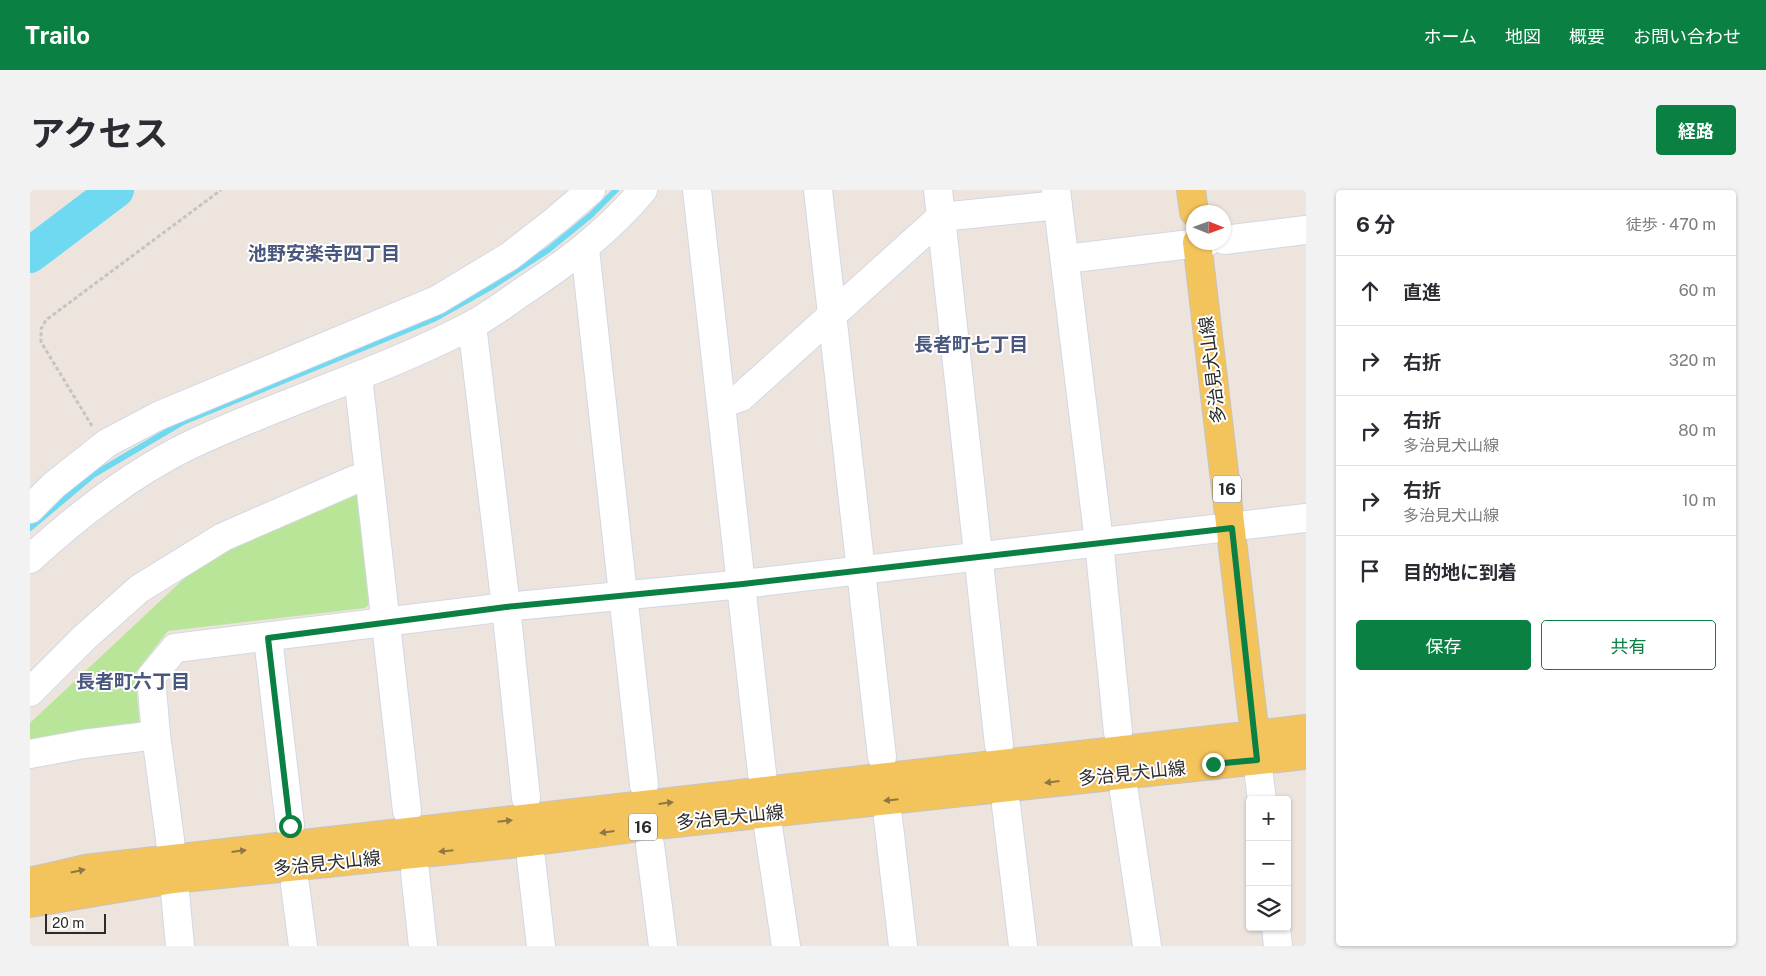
<!DOCTYPE html>
<html lang="ja">
<meta charset="utf-8">
<style>
body{margin:0;font-family:"Public Sans","Noto Sans JP",sans-serif;background:#f2f2f3;color:#2b2b33}
.controls{position:absolute;right:15px;bottom:15px;display:grid;overflow:hidden;border-radius:5px;box-shadow:0 1px 4px #0004}
.controls button{width:45px;height:45px;display:grid;place-items:center;padding:0;border:0;border-bottom:1px solid #e1e1e2;background:#fff;color:#2b2b33;font:25px sans-serif}
.compass{position:absolute;left:1156px;top:15px;width:45px;height:45px;border-radius:50%;background:#fff;box-shadow:0 1px 4px #0004;rotate:91deg}
.scale{position:absolute;left:15px;bottom:12px;width:61px;box-sizing:border-box;padding-left:5px;border:2px solid #2b2b2b;border-top:0;font-size:14px;line-height:18px;white-space:nowrap;color:#2b2b2b;-webkit-text-stroke:4px #fff;paint-order:stroke}
.stop{position:absolute;width:15px;height:15px;margin:-11px;border:4px solid #0b8043;border-radius:50%;background:#fff}
.stop.end{background:#0b8043;border-color:#fff;box-shadow:0 1px 5px #0008}
.list{margin:0;padding:0;list-style:none}
h2{display:flex;justify-content:space-between;align-items:center;height:65px;margin:0;padding:0 20px;font-size:21px}
h2 small{font-size:16px;font-weight:400;color:#7c7c81}
.list li{display:grid;grid-template-columns:32px 1fr auto;gap:15px;align-items:center;box-sizing:border-box;height:70px;padding:0 20px;border-top:1px solid #e1e1e2}
.list b{display:block;font-size:19px;white-space:nowrap}
.list p{margin:0;font-size:16px;white-space:nowrap;color:#7c7c81}
.list em{font-size:16px;font-style:normal;color:#7c7c81}
.actions{display:flex;gap:10px;padding:15px 20px}
.actions a{flex:1;padding:11px 0;border:1px solid #0b8043;border-radius:5px;text-align:center;font-size:18px;color:#0b8043}
.actions .main{background:#0b8043;color:#fff}
.icon{flex:none;width:28px;height:28px;fill:none;stroke:currentColor;stroke-width:2;stroke-linecap:round;stroke-linejoin:round}
.map{position:relative;flex:none;width:1276px;height:756px;overflow:hidden;border-radius:5px}
header{display:flex;align-items:center;gap:30px;box-sizing:border-box;height:70px;padding:0 25px;background:#0b8043;color:#fff}
header strong{font-size:24px}
nav{display:flex;gap:28px;margin-inline-start:auto;font-size:18px}
.intro{display:flex;align-items:center;justify-content:space-between;box-sizing:border-box;height:120px;padding:0 30px}
h1{margin:0;font-size:35px}
.button{padding:12px 22px;border-radius:5px;background:#0b8043;color:#fff;font-size:18px;font-weight:700}
main{display:flex;gap:30px;padding:0 30px}
aside{flex:1;background:#fff;border-radius:5px;box-shadow:0 1px 4px #0004}
.map>svg:first-child{display:block}
.green{fill:#b9e599}
.lines{fill:none;stroke-linecap:round;stroke-linejoin:round}
.stream{stroke:#6ed9f1;stroke-width:6}
.river{stroke:#6ed9f1;stroke-width:36}
.minor-casing{stroke:#d2d7e4;stroke-width:30}
.major-casing{stroke:#c4c4c4;stroke-width:30}
.path{stroke:#c4c4c4;stroke-width:3;stroke-dasharray:4 2.5;stroke-linecap:butt}
.minor{stroke:#fff;stroke-width:28}
.major{stroke:#f4c45c;stroke-width:28}
.oneway{fill:#907844}
.route{stroke:#0b8043;stroke-width:6}
.labels{text-anchor:middle;dominant-baseline:central;stroke-width:4;stroke-linejoin:round;paint-order:stroke}
.shield{fill:#fff;stroke:#6b6b6b;stroke-width:1}
.shield-label{font-size:16px;font-weight:bold;fill:#2b2b2b}
.street-label{font-size:18px;fill:#2b2b2b;stroke:#fff}
.neighbourhood-label{font-size:19px;font-weight:bold;fill:#4a577d;stroke:#fff}
</style>
<header>
<strong>Trailo</strong>
<nav><a>ホーム</a><a>地図</a><a>概要</a><a>お問い合わせ</a></nav>
</header>
<div class="intro"><h1>アクセス</h1><a class="button">経路</a></div>
<main>
<div class="map">
<svg width="1276" height="756" viewBox="0 0 1276 756">
<rect width="100%" height="100%" fill="#ede5dd"/>
<path class="green" d="M323,300L331,303L343,410L335,418L138,441L105,483L110,538L0,550V533L176,368Z"/>
<g class="lines">
<path class="stream" d="M0,338L63,285L153,232L406,128L461,97L518,60L561,25L586,0"/>
<path class="river" d="M0,65L86,0"/>
<defs>
<g id="minor">
<path d="M667,0L734,601"/>
<path d="M788,0L852,567"/>
<path d="M908,0L969,555"/>
<path d="M1026,0L1069,352L1088,542"/>
<path d="M1194,50L1276,40"/>
<path d="M555,59L614,595"/>
<path d="M1035,69L1177,52"/>
<path d="M442,135L476,417L496,608"/>
<path d="M328,186L377,621"/>
<path d="M691,214L711,207L911,27L1028,15"/>
<path d="M0,319L24,295L77,253L128,226L407,110L480,66L526,30L561,0"/>
<path d="M0,369C48,325 100,284 160,255C251,212 352,182 442,135C458,126 474,115 489,104C535,74 578,42 613,0"/>
<path d="M238,448L260,635"/>
<path d="M0,502L54,448L109,399L193,347L324,290L339,286"/>
<path d="M0,564L54,554L126,545"/>
<path d="M1227,570L1232,610"/>
<path d="M1094,602L1117,756"/>
<path d="M976,615L993,756"/>
<path d="M736,623L756,756"/>
<path d="M858,628L873,756"/>
<path d="M620,655L633,756"/>
<path d="M501,669L511,756"/>
<path d="M385,682L393,756"/>
<path d="M265,695L273,756"/>
<path d="M1246,737L1248,756"/>
<path d="M150,756L140,649L126,545L121,487L145,458L476,417L713,394L1276,328"/>
</g>
<g id="major">
<path d="M1161,0L1164,22"/>
<path d="M1167,52L1227,563"/>
<path d="M0,692L55,679L1276,539"/>
<path d="M0,713L143,689L499,652L618,636L1276,565"/>
</g>
</defs>
<use href="#minor" class="minor-casing"/>
<use href="#major" class="major-casing"/>
<path class="path" d="M62,236L11,152V139L16,130L191,0"/>
<use href="#minor" class="minor"/>
<use href="#major" class="major"/>
</g>
<defs><path id="oneway-solid" d="M-6-.8H1V-3.2L6.5 0L1 3.2V.8H-6Z" transform="scale(1.25)"/></defs>
<g class="oneway">
<use href="#oneway-solid" transform="translate(1022 592) rotate(173)"/>
<use href="#oneway-solid" transform="translate(861 610) rotate(174)"/>
<use href="#oneway-solid" transform="translate(636 613) rotate(-7)"/>
<use href="#oneway-solid" transform="translate(475 631) rotate(-6)"/>
<use href="#oneway-solid" transform="translate(577 642) rotate(172)"/>
<use href="#oneway-solid" transform="translate(209 661) rotate(-7)"/>
<use href="#oneway-solid" transform="translate(416 661) rotate(174)"/>
<use href="#oneway-solid" transform="translate(48 681) rotate(-12)"/>
</g>
<g class="lines">
<path class="route" d="M260,636L238,448L476,417L713,394L1202,338L1227,570L1183,574"/>
</g>
<g class="labels">
<g class="shield">
<rect x="1183" y="285.5" width="28" height="27" rx="4"/>
<rect x="599" y="623.5" width="28" height="27" rx="4"/>
</g>
<g class="shield-label">
<text x="1197" y="299">16</text>
<text x="613" y="637">16</text>
</g>
<g class="street-label">
<text transform="translate(1182 180) rotate(-97)">多治見犬山線</text>
<text transform="translate(1102 583) rotate(-6)">多治見犬山線</text>
<text transform="translate(700 627) rotate(-6)">多治見犬山線</text>
<text transform="translate(297 673) rotate(-6)">多治見犬山線</text>
</g>
<g class="neighbourhood-label">
<text x="294" y="63">池野安楽寺四丁目</text>
<text x="941" y="154">長者町七丁目</text>
<text x="103" y="491">長者町六丁目</text>
</g>
</g>
</svg>
<div class="controls">
<button>+</button>
<button>−</button>
<button><svg class="icon" aria-label="layers" viewBox="0 0 24 24"><path d="M12 4l9 5-9 5-9-5zM3 14l9 5 9-5"/></svg></button>
</div>
<svg class="compass" viewBox="-18 -18 36 36"><path d="M0-13l5 13h-10z" fill="#e53935"/><path d="M0 13l5-13h-10z" fill="#7c7c81"/></svg>
<div class="scale">20 m</div>
<div class="stop" style="left:260px;top:636px"></div>
<div class="stop end" style="left:1183px;top:574px"></div>
</div>
<aside>
<h2>6 分<small>徒歩 · 470 m</small></h2>
<ul class="list">
<li><svg class="icon" aria-label="ahead" viewBox="0 0 24 24"><path d="M12 20V5M6 11l6-6 6 6"/></svg><div><b>直進</b></div><em>60 m</em></li>
<li><svg class="icon" aria-label="right" viewBox="0 0 24 24"><path d="M7 20v-9h11M14 6l5 5-5 5"/></svg><div><b>右折</b></div><em>320 m</em></li>
<li><svg class="icon" aria-label="right" viewBox="0 0 24 24"><path d="M7 20v-9h11M14 6l5 5-5 5"/></svg><div><b>右折</b><p>多治見犬山線</p></div><em>80 m</em></li>
<li><svg class="icon" aria-label="right" viewBox="0 0 24 24"><path d="M7 20v-9h11M14 6l5 5-5 5"/></svg><div><b>右折</b><p>多治見犬山線</p></div><em>10 m</em></li>
<li><svg class="icon" aria-label="arrive" viewBox="0 0 24 24"><path d="M6 21V4h12l-3 4 3 4H6"/></svg><div><b>目的地に到着</b></div></li>
</ul>
<div class="actions"><a class="main">保存</a><a>共有</a></div>
</aside>
</main>
